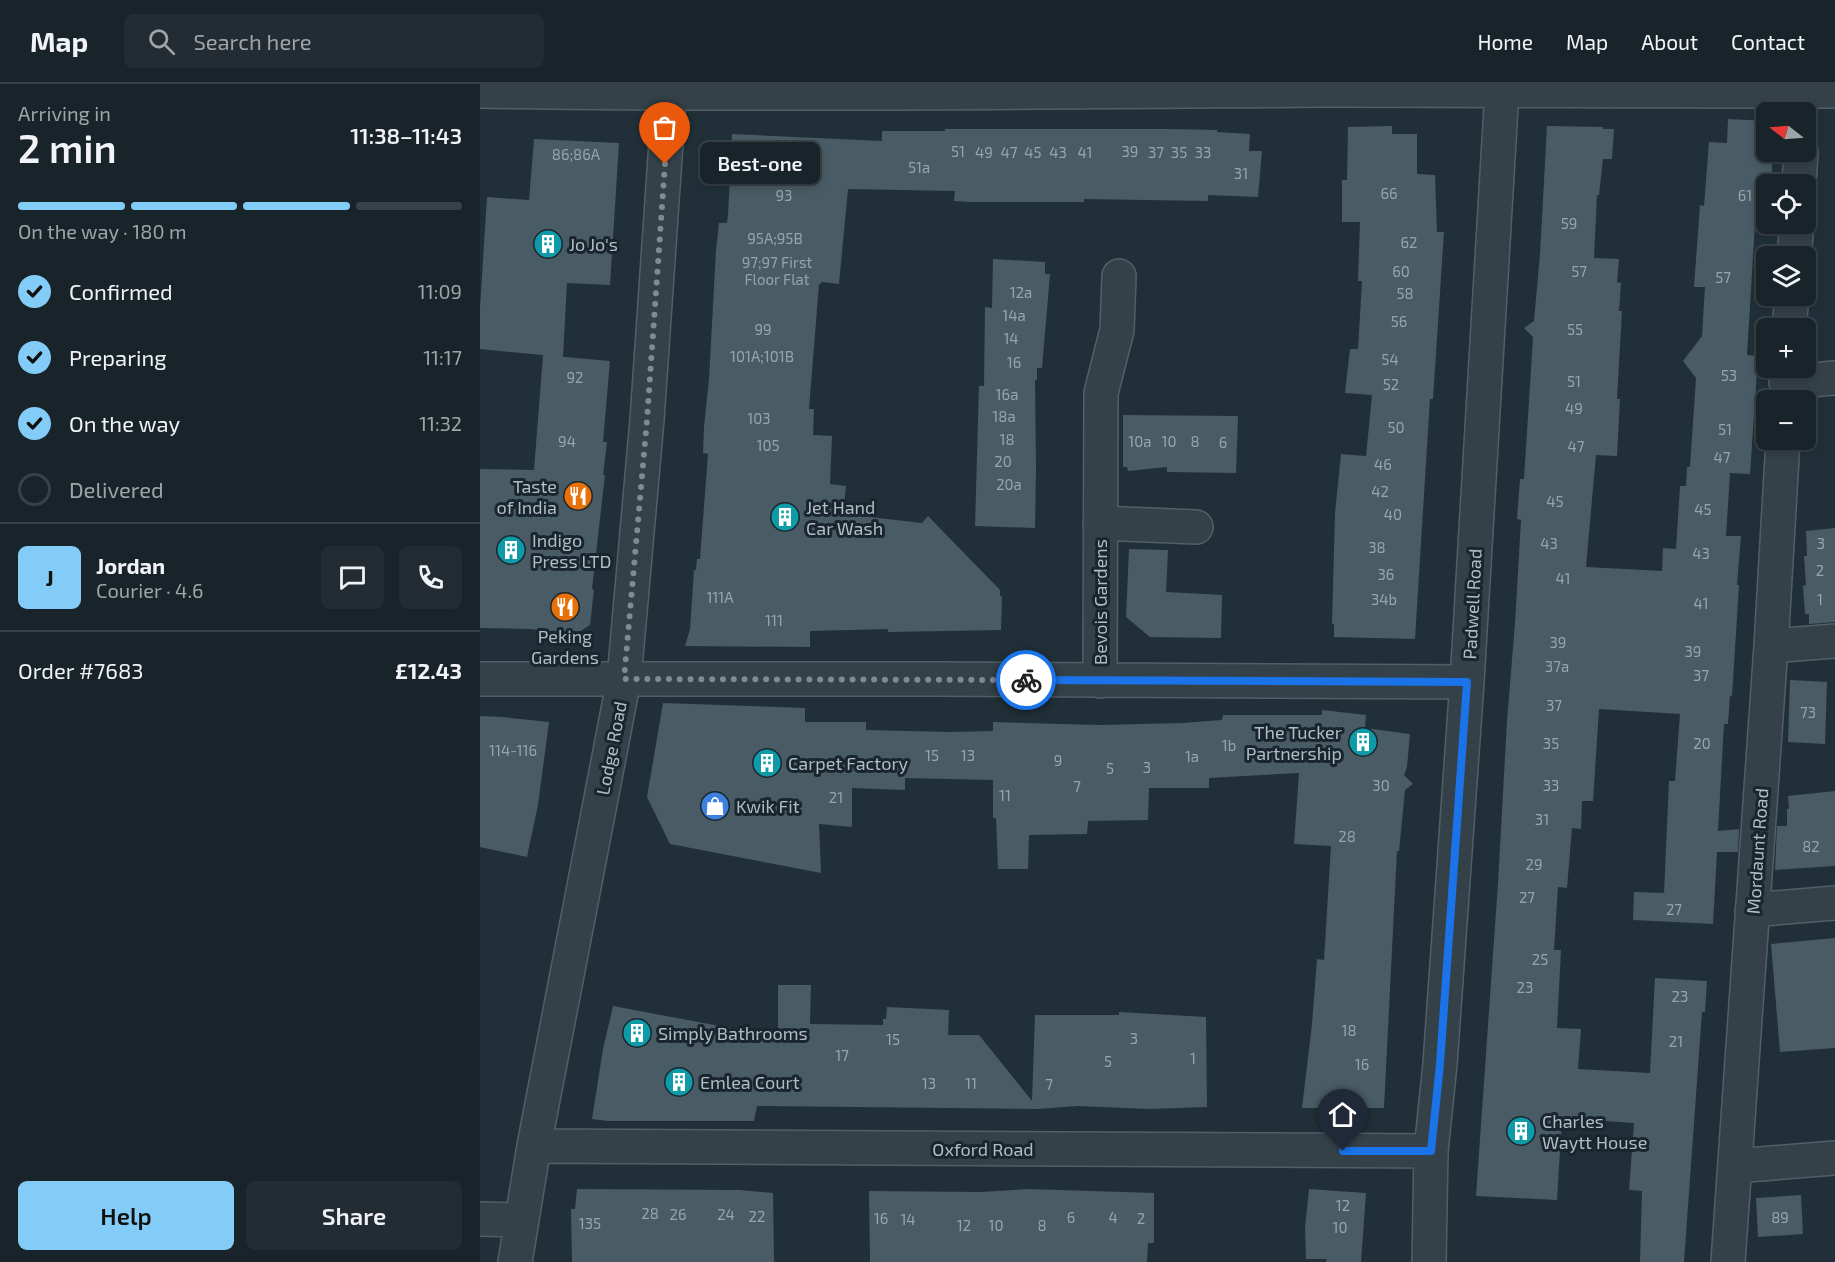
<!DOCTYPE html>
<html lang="en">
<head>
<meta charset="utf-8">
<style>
	:root { --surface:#19242a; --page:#222c32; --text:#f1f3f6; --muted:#9fa4a8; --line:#374147; --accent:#82ccf7 }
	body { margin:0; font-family:"Exo 2",sans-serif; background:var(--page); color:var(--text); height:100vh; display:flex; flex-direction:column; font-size:22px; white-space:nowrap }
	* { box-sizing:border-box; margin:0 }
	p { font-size:20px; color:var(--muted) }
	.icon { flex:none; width:33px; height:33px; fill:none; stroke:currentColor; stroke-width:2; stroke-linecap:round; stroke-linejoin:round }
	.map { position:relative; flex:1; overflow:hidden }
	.side { display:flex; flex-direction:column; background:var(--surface); width:480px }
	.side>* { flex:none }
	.needle { width:39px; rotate:287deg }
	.controls { position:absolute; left:1276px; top:18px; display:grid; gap:12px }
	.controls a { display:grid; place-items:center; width:60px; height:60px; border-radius:9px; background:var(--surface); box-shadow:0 3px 9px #0003,0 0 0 2px var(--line); font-size:30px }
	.pin { position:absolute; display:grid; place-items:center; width:51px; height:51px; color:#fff; margin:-62px -26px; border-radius:50% 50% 50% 0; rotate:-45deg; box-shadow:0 0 6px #0007 }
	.pin .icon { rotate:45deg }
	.courier { position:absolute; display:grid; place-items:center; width:60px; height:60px; margin:-30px; border:4px solid #1a73e8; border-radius:50%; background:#fff; color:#222; box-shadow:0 2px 8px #0007 }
	.bubble { position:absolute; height:42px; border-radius:9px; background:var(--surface); box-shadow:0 3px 9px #0003,0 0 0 2px var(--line); font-size:20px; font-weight:600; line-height:42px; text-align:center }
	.overview em { font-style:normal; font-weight:600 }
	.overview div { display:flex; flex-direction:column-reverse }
	.overview { display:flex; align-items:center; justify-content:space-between; height:102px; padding:0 18px }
	h1 { font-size:39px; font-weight:600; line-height:45px }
	.bar { display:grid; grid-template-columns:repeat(4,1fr); gap:9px 6px; align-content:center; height:72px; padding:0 18px }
	.bar i { height:8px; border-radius:4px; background:var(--line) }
	.bar .active { background:var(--accent) }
	.bar p { grid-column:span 4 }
	.line { display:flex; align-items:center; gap:15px; padding:0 18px; border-top:2px solid var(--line) }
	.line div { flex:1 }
	.round { display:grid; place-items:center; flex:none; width:63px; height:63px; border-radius:9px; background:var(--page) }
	ol { padding:0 18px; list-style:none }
	li { display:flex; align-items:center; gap:18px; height:66px }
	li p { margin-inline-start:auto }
	li .icon { padding:6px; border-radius:50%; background:var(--accent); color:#111; stroke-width:4 }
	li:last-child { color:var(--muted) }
	li i { width:33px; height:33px; border:3px solid var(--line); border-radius:50% }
	.cta { display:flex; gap:12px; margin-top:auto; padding:12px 18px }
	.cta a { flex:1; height:69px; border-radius:9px; background:var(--accent); color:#111; font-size:24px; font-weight:600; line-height:69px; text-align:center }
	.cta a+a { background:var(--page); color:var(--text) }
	header { display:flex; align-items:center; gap:36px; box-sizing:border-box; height:84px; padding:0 30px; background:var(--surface); border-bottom:2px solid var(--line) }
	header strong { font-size:28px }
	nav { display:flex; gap:33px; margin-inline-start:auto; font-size:21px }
	.search { width:420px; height:54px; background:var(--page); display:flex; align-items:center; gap:15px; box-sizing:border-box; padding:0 21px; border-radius:9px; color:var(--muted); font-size:22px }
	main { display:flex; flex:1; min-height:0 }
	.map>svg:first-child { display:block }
	.building { fill:#495b64 }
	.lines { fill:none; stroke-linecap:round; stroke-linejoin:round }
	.minor-casing { stroke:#525f66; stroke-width:36 }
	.minor { stroke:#344148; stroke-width:33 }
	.done { stroke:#7d8c94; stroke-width:6; stroke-dasharray:0 10.8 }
	.route { stroke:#1a73e8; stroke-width:8 }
	.labels { text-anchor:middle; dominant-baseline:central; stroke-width:6; stroke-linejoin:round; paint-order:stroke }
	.number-label { font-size:15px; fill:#96a4ad }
	.poi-label { font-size:18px; fill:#afbdc5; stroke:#1a262d; text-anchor:start }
	.street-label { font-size:18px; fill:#afbdc5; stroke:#1a262d }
</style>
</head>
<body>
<header>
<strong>Map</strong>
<div class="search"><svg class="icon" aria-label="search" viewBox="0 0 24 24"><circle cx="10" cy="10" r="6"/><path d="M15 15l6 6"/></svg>Search here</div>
<nav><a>Home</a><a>Map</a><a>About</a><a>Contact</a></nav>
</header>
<main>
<section class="side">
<div class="overview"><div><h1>2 min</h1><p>Arriving in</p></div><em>11:38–11:43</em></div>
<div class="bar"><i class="active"></i><i class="active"></i><i class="active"></i><i></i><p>On the way · 180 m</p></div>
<ol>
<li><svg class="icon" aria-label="check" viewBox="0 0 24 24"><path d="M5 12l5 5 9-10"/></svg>Confirmed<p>11:09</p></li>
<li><svg class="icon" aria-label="check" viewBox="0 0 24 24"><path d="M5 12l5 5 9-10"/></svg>Preparing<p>11:17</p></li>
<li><svg class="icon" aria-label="check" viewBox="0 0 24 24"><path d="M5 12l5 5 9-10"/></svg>On the way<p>11:32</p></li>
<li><i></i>Delivered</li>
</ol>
<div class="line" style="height:108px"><b class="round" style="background:var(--accent);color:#111">J</b><div><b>Jordan</b><p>Courier · 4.6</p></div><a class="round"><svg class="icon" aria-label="chat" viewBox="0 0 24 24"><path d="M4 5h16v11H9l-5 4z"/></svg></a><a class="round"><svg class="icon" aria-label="phone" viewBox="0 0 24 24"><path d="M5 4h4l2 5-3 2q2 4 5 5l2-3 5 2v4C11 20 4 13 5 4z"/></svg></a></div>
<div class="line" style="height:78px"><div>Order #7683</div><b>£12.43</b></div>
<div class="cta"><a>Help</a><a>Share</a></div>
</section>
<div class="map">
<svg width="1355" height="1178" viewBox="0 0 1355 1178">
	<rect width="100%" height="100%" fill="#213038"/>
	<path class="building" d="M1248,35l39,2v31h6l-2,32h-4v24l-11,-1 -9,148 11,1 -8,118 -20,-1 -4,63h15l-4,49h2l-7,111h-2l-2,28h-4l-6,107 21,-2 -1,23h-21l-4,72 -80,-4 1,-28 30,1 5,-112h6l5,-67 -81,-5 -6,92h-11l-1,28 -9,-1 -5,60 -9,-1 -4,63h7l-4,78 24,1 -3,40 72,4 5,-95 52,3 -2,31h-3l-18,250h-44l2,-71 -13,-1 5,-67 -72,-5 -5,82 -81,-4 22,-313 9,-162 8,-98 6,-103 -4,-1 3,-40h4l9,-142 -9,-9 10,-7 6,-67 7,-128 56,1v2h11l-2,30h-9l-4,36h-2l-3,63 25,1 -2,23 4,1 -2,28h3l-5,88h3l-3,57 -21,-1 -10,112 76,4 1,-23 13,1 4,-63h6l1,-19h3l6,-89 -13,-17 19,-25 3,-49h-11l6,-82 4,1 5,-64 18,1z
		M912,42v8h25v40l18,1 2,57h7l-11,167h-3l-15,240 -81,-2v-13h-2l3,-111 6,-59 25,2 6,-61 -27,-2 5,-44h8l4,-68h-4l2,-59h-18v-42h5l1,-53z
		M465,45h222l50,1v2l33,2 -1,17h13l-4,46 -50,-2v6l-124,-2v3h-114l-16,-1 1,-10 -107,-2 -9,95 -18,-2v2h-2l-10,125h5l-1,26 19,1 -2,48 16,2 -3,28 79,9 6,-7 72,74v6h2l-1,34 -113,2v-3l-78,2v16l-125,-1 5,-17 4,-59h2l1,-11h3l8,-105 -5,-1 1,-26 5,-48 7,-129 3,-27h8l1,-8 4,-81 150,7v-10h63z
		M54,55l85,4 -9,142 -43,-2 -4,74 -83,-8v-41l7,-111 42,3z
		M513,175l52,3v12h5l-8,94h-5v12h-2l1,89 -1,59 -60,-2 4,-140h5l1,-79 7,1z
		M63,271l67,6 -7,81h4l-4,33h2l-13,114 2,1 -4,35 -14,9 -46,-5 -50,-1v-159l54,1z
		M643,331l115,1 -2,57 -69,-1v-5l-39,4 -1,-4h-4z
		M1355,444v94l-26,2v-10h-4l-2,-28 3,-1 -2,-29h3l-1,-25z
		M649,465l39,1 -2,42 56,3 -1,43 -71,-1 -24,-20z
		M1310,596l37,2 -2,62 -37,-2z
		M183,619l142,5v14h61v8l84,2 43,-1v-9l107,3 82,-2 40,-3 1,-5h99v-5l44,5 -1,13 45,6 -3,33 -3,8 9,9 -8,6 -6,61h-2l-13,257h-82l10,-84 5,-65 7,1 7,-114 -37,-2 5,-71 -90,5v10h-60l-1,32 -60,1 -1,13 -58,1 -1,34h-30l-2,-51h-3v-38l-88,-2v12l-53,-2v39l-33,-3 2,49 -151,-29 -23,-47z
		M0,632l22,1 47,5 -11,83 -11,52 -47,-10z
		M1355,707v75l-60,4 2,-44h10v-17h2l-1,-13z
		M1355,854v110l-55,4 -9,-108z
		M298,901h33l-1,39 73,1v-6h3l1,-12 62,3 -1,25h31l53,66 3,-86h84v-3l87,5 1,90 -58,2 -71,-3 -40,3 -281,-3 -3,15h-146l-16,-2 11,-70 10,-43 165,31z
		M97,1105l163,1 33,3 1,69h-202l-1,-53h4z
		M548,1105l126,4v50h-6l-1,19h-277l-1,-71 111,1z
		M829,1105l57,4 -5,69h-35l1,-3h-21l-1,-31z
		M1321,1111l2,39 -45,3 -2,-39z"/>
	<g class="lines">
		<g class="minor-casing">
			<path id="minor" d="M0,7c281,4 563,1 844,-1 171,-1 341,0 511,1
				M1319,100l2,-32
				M1314,172l3,-32
				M1309,244l3,-32
				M1306,298l49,-4
				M620,439l96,4
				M1291,562l64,-5
				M0,595h456l531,3
				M620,597l1,-288 16,-63 2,-54
				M1272,826l83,-7
				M54,1062l897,5
				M1255,1082l100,-8
				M0,1135l41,1
				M35,1178l19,-116 90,-467 23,-259 23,-336
				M949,1178l2,-111 9,-87 27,-382 35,-592
				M1248,1178l43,-616 12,-206"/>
		</g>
		<use href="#minor" class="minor"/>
	</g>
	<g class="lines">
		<path class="done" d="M185,80l-18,256 -23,259 402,1"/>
		<path class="route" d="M546,596l441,2 -27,382 -9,87h-88"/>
	</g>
	<defs>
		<g id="building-disc" transform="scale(1.5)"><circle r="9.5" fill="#0f9aa8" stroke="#1a262d"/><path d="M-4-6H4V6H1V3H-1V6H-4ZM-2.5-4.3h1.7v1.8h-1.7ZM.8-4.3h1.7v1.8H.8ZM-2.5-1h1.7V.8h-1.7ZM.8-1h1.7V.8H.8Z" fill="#fff"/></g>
		<g id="restaurant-disc" transform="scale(1.5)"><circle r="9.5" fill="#e8710a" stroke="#1a262d"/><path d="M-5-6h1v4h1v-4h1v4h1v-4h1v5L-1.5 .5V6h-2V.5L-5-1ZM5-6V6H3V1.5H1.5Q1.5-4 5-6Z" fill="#fff"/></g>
		<g id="shop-disc" transform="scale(1.5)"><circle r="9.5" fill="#3f7fe0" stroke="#1a262d"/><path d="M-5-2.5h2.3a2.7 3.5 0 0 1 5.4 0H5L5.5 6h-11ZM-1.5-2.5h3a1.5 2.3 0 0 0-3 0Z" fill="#fff"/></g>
	</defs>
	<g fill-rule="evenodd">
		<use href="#building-disc" x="68" y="160"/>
		<use href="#restaurant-disc" x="98" y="412"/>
		<use href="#building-disc" x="305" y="433"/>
		<use href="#building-disc" x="31" y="466"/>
		<use href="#restaurant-disc" x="85" y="523"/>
		<use href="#building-disc" x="883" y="658"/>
		<use href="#building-disc" x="287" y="679"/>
		<use href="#shop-disc" x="235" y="722"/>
		<use href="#building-disc" x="157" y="949"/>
		<use href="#building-disc" x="199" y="998"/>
		<use href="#building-disc" x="1041" y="1047"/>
	</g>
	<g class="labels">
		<g class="number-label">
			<text x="478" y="67">51</text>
			<text x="650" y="67">39</text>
			<text x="504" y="68">49</text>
			<text x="529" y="68">47</text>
			<text x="553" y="68">45</text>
			<text x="578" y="68">43</text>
			<text x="605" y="68">41</text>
			<text x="676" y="68">37</text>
			<text x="699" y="68">35</text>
			<text x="723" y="68">33</text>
			<text x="96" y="70">86;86A</text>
			<text x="439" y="83">51a</text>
			<text x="761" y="89">31</text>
			<text x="909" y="109">66</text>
			<text x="304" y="111">93</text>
			<text x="1265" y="111">61</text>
			<text x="1089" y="139">59</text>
			<text x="295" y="154">95A;95B</text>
			<text x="929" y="158">62</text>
			<text x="297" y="178">97;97 First<tspan x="297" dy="17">Floor Flat</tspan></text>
			<text x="921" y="187">60</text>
			<text x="1099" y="187">57</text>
			<text x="1243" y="193">57</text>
			<text x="541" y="208">12a</text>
			<text x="925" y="209">58</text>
			<text x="534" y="231">14a</text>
			<text x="919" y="237">56</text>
			<text x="283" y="245">99</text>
			<text x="1095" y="245">55</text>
			<text x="531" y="254">14</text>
			<text x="282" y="272">101A;101B</text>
			<text x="910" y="275">54</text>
			<text x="534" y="278">16</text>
			<text x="1249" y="291">53</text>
			<text x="95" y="293">92</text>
			<text x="1094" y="297">51</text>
			<text x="911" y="300">52</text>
			<text x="527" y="310">16a</text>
			<text x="1094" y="324">49</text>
			<text x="524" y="332">18a</text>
			<text x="279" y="334">103</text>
			<text x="916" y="343">50</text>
			<text x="1245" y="345">51</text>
			<text x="527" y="355">18</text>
			<text x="87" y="357">94</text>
			<text x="660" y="357">10a</text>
			<text x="689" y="357">10</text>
			<text x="715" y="357">8</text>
			<text x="743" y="358">6</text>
			<text x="288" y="361">105</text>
			<text x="1096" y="362">47</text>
			<text x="1242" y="373">47</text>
			<text x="523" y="377">20</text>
			<text x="903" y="380">46</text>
			<text x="529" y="400">20a</text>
			<text x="900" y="407">42</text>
			<text x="1075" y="417">45</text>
			<text x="1223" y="425">45</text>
			<text x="913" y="430">40</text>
			<text x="1069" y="459">43</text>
			<text x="1341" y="459">3</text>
			<text x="897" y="463">38</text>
			<text x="1221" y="469">43</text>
			<text x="1340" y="486">2</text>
			<text x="906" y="490">36</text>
			<text x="1083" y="494">41</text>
			<text x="240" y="513">111A</text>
			<text x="904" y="515">34b</text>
			<text x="1340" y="515">1</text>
			<text x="1221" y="519">41</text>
			<text x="294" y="536">111</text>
			<text x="1078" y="558">39</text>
			<text x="1213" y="567">39</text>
			<text x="1077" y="582">37a</text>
			<text x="1221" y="591">37</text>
			<text x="1074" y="621">37</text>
			<text x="1328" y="628">73</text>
			<text x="1071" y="659">35</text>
			<text x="1222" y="659">20</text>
			<text x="749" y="661">1b</text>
			<text x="33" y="666">114-116</text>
			<text x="452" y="671">15</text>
			<text x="488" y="671">13</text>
			<text x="712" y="672">1a</text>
			<text x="578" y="676">9</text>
			<text x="667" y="683">3</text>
			<text x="630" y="684">5</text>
			<text x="901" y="701">30</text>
			<text x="1071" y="701">33</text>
			<text x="597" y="702">7</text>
			<text x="525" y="711">11</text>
			<text x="356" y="713">21</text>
			<text x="1062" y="735">31</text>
			<text x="867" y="752">28</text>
			<text x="1331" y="762">82</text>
			<text x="1054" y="780">29</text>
			<text x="1047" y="813">27</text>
			<text x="1194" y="825">27</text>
			<text x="1060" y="875">25</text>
			<text x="1045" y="903">23</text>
			<text x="1200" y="912">23</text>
			<text x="869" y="946">18</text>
			<text x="654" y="954">3</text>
			<text x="413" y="955">15</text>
			<text x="1196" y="957">21</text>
			<text x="362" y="971">17</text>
			<text x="713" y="974">1</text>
			<text x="628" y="977">5</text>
			<text x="882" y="980">16</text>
			<text x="449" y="999">13</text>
			<text x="491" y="999">11</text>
			<text x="569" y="1000">7</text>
			<text x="863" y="1121">12</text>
			<text x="170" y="1129">28</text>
			<text x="198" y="1130">26</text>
			<text x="246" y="1130">24</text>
			<text x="277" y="1132">22</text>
			<text x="591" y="1133">6</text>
			<text x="633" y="1133">4</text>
			<text x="1300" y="1133">89</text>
			<text x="401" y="1134">16</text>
			<text x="661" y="1134">2</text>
			<text x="428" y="1135">14</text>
			<text x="110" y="1139">135</text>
			<text x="484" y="1141">12</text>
			<text x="516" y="1141">10</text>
			<text x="562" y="1141">8</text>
			<text x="860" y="1143">10</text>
		</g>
		<g class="poi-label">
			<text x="89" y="160">Jo Jo's</text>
			<text x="77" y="402" text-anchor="end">Taste<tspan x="77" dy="21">of India</tspan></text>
			<text x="326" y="423">Jet Hand<tspan x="326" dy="21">Car Wash</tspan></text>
			<text x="52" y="456">Indigo<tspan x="52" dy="21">Press LTD</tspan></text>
			<text x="85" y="552" text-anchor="middle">Peking<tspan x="85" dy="21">Gardens</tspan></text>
			<text x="862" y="648" text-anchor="end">The Tucker<tspan x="862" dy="21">Partnership</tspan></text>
			<text x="308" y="679">Carpet Factory</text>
			<text x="256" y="722">Kwik Fit</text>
			<text x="178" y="949">Simply Bathrooms</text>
			<text x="220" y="998">Emlea Court</text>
			<text x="1062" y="1037">Charles<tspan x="1062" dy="21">Waytt House</tspan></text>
		</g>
		<g class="street-label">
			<text transform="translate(620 518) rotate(-90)">Bevois Gardens</text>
			<text transform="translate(992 520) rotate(-87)">Padwell Road</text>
			<text transform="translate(131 664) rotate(-79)">Lodge Road</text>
			<text transform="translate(1277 767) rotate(-86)">Mordaunt Road</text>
			<text x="503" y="1065">Oxford Road</text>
		</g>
	</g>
</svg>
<div class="controls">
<a><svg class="needle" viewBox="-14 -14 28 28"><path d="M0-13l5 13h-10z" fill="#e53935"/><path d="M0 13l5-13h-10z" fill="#9fa4a8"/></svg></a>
<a><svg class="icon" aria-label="locate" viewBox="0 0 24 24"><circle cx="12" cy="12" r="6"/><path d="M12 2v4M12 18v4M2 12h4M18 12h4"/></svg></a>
<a><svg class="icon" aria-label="layers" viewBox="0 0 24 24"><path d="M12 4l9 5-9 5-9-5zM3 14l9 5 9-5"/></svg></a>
<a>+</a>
<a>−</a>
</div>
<div class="pin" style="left:185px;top:80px;background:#ea580c"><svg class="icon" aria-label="bag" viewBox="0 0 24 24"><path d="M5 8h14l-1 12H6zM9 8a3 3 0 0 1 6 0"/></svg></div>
<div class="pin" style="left:863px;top:1067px;background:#1f2937"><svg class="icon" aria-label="home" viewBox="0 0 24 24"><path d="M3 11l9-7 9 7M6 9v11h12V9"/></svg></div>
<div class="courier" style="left:546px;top:596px"><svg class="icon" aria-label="bike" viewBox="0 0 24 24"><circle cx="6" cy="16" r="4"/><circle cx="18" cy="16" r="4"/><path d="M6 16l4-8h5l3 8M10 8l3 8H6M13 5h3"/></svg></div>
<div class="bubble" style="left:220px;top:58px;width:120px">Best-one</div>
</div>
</main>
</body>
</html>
